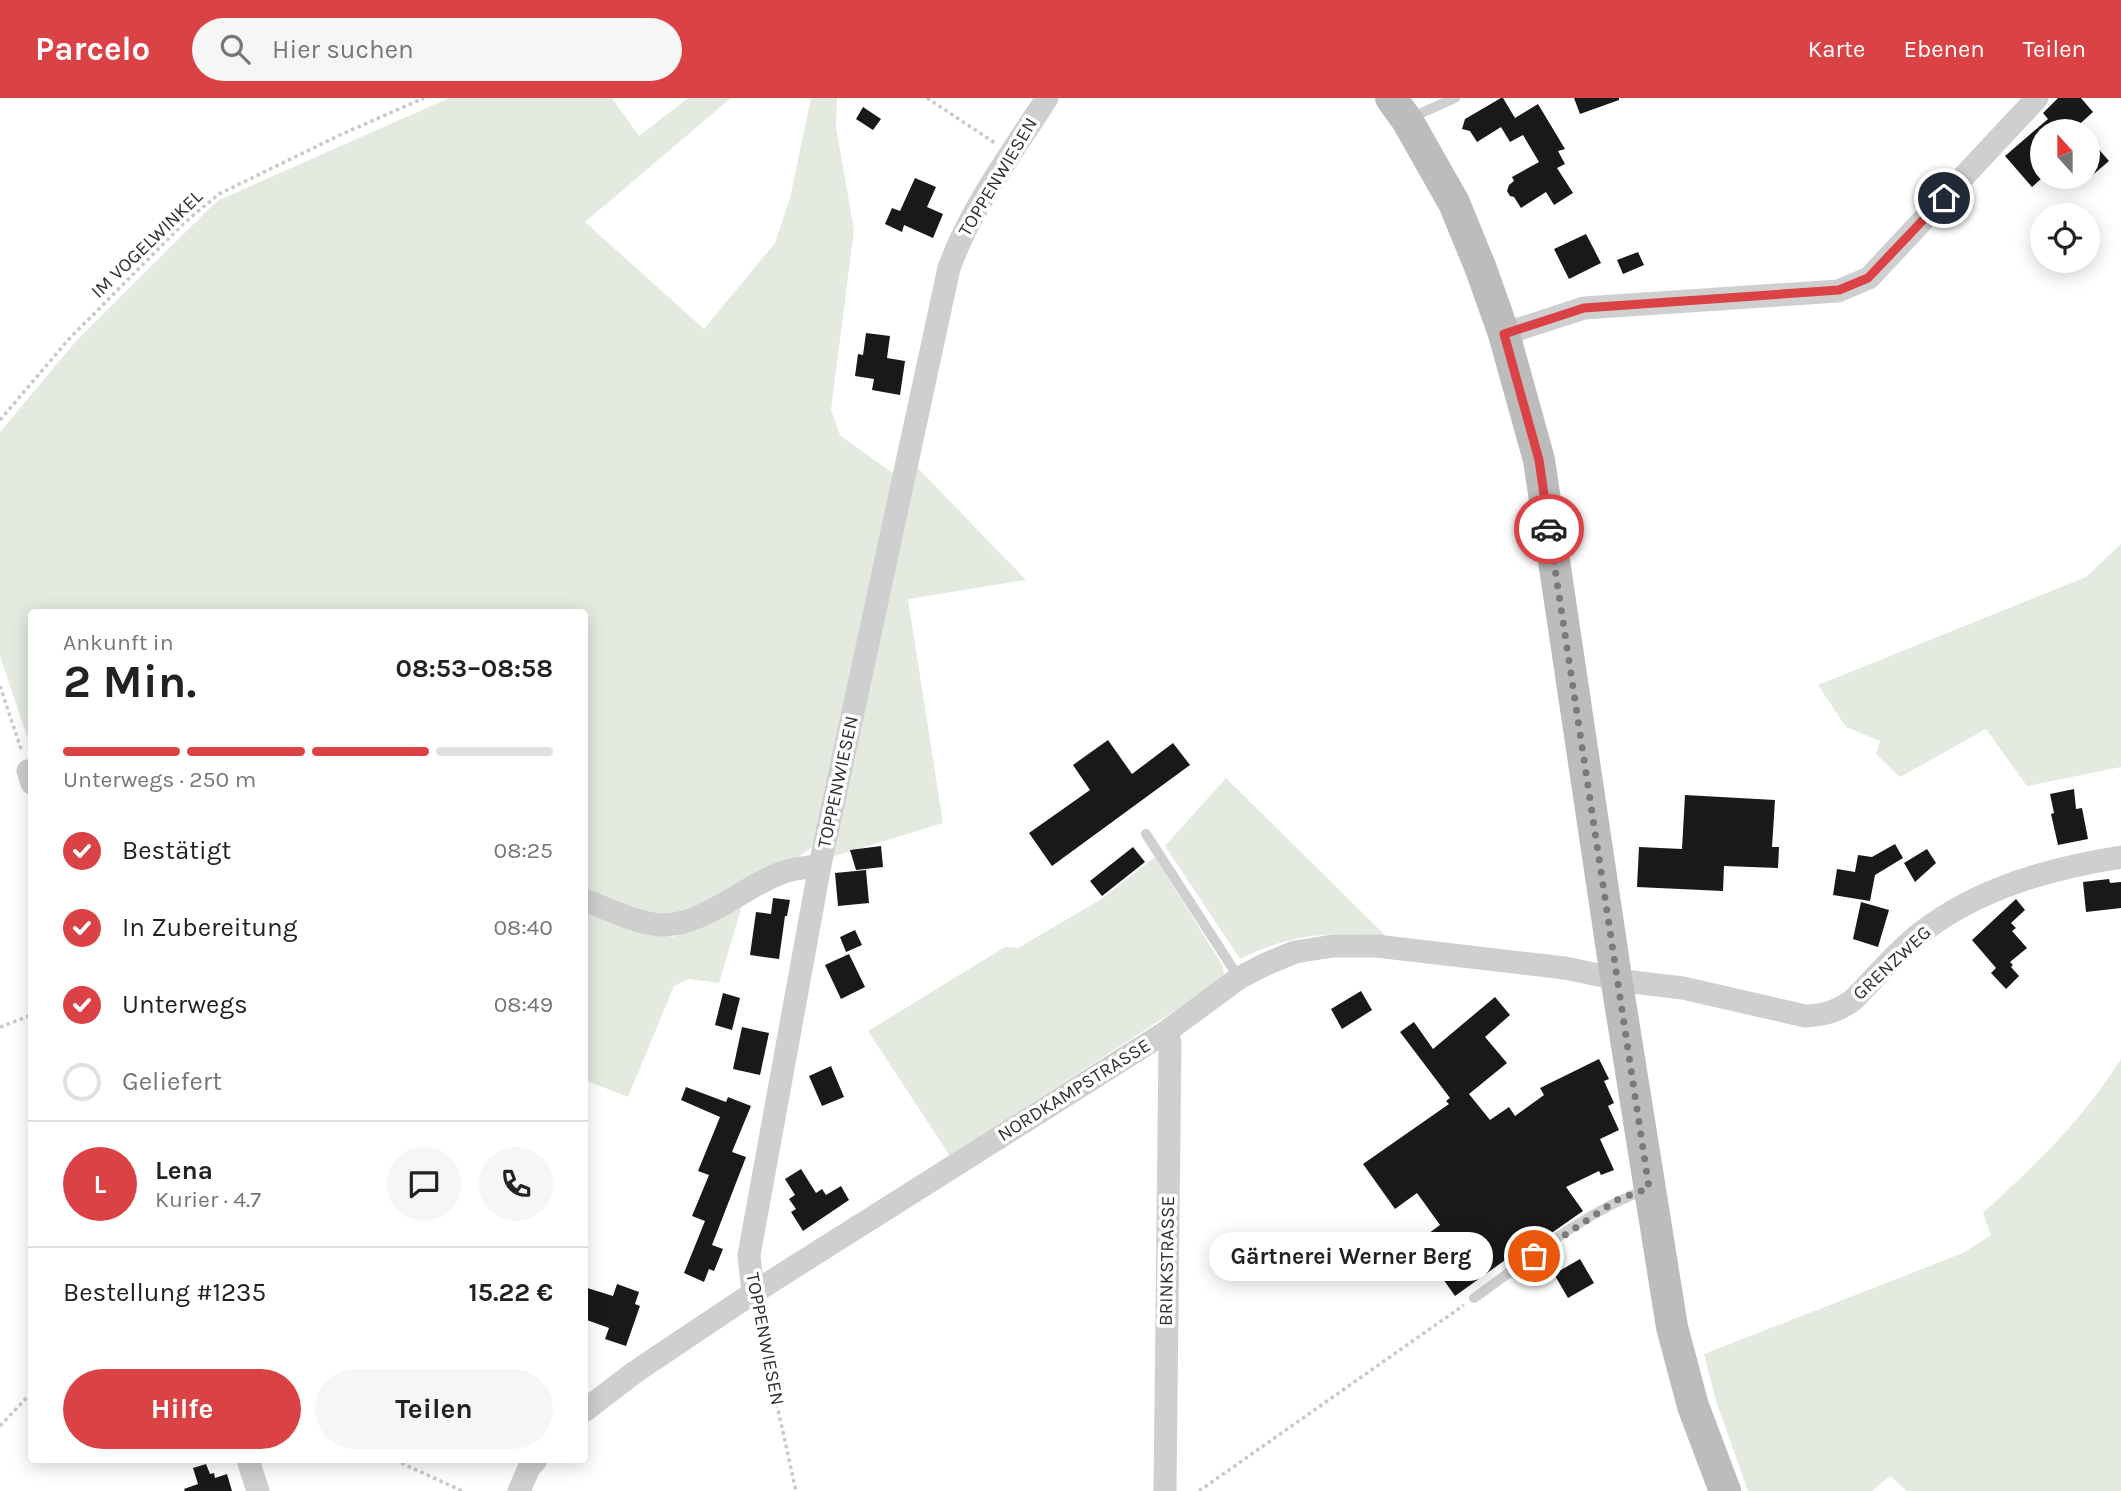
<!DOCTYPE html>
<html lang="de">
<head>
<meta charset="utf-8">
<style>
	:root { --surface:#fff; --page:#f6f6f6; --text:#222; --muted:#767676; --line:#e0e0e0; --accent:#db4246 }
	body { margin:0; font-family:Karla,sans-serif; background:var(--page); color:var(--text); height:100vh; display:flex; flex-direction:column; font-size:26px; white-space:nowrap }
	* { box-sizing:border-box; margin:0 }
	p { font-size:23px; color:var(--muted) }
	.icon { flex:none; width:38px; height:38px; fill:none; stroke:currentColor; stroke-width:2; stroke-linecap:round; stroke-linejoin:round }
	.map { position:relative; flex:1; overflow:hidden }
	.details { position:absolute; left:28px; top:511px; width:560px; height:854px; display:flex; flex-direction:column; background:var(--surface); border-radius:7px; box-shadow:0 4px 18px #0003 }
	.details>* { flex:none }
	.needle { width:46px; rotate:339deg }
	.controls { position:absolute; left:2030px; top:21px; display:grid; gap:14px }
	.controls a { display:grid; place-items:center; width:70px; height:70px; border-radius:50%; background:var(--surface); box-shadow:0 4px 18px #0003; font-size:35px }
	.pin { position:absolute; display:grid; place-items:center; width:60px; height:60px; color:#fff; margin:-30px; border:4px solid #fff; border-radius:50%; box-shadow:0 2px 7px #0007 }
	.courier { position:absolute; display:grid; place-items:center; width:70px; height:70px; margin:-35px; border:5px solid #db4246; border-radius:50%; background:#fff; color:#222; box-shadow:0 2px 9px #0007 }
	.bubble { position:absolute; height:49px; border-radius:24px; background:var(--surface); box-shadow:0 4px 18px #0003; font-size:23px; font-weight:700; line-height:49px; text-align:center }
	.headline em { font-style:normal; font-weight:700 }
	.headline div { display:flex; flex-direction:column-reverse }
	.headline { display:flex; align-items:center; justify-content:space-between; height:119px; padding:0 35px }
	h1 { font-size:46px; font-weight:700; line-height:52px }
	.bar { display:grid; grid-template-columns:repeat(4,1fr); gap:10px 7px; align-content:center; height:84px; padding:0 35px }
	.bar i { height:9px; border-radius:5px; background:var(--line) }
	.bar .current { background:var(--accent) }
	.bar p { grid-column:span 4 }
	.line { display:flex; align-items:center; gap:18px; padding:0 35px; border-top:2px solid var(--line) }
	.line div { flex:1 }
	.round { display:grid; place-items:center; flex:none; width:74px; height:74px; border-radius:37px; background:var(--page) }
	ol { padding:0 35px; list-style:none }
	li { display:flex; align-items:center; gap:21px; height:77px }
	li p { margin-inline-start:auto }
	li .icon { padding:7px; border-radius:50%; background:var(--accent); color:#fff; stroke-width:4 }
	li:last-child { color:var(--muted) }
	li i { width:38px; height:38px; border:4px solid var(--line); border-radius:50% }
	.action { display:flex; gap:14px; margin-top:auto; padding:14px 35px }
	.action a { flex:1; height:80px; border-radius:42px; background:var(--accent); color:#fff; font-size:28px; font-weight:700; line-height:80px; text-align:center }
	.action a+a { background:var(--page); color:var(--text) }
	header { display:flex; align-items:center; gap:42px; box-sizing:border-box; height:98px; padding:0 35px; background:var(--accent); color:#fff }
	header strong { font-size:33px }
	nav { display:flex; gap:38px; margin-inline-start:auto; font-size:24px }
	.search { width:490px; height:63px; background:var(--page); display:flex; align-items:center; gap:18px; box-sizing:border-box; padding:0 24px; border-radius:38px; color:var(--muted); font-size:26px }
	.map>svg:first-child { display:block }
	.green { fill:#e4eadf }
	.building { fill:#191919 }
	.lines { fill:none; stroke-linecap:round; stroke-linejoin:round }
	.path { stroke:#c9c9c9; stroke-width:3.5; stroke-dasharray:3.5 3.5; stroke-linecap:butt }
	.lane { stroke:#cfcfcf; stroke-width:10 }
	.street { stroke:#cfcfcf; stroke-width:23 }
	.secondary { stroke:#bcbcbc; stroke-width:32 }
	.done { stroke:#7a7a7a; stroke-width:7; stroke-dasharray:0 12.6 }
	.route { stroke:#db4246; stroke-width:9 }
	.labels { text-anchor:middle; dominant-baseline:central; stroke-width:7; stroke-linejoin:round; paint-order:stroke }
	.street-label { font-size:19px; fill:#323232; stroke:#fff }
</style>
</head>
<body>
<header>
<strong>Parcelo</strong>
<div class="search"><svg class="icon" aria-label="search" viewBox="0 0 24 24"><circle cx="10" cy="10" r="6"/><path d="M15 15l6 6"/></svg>Hier suchen</div>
<nav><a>Karte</a><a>Ebenen</a><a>Teilen</a></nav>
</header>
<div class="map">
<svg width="2121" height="1393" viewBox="0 0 2121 1393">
	<rect width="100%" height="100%" fill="#fff"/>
	<path class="green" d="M449,0h163l27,38 49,-38h43l-146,124 119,107 71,-86 15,-45 21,-100h26l-1,29 18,103 -23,180 9,25 55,40 -82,371 -17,13 -104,53 -26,6 -81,-26 -1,-280h-552l-2,133 -30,-89v-224l77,-92 140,-139z
		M913,365l113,117 -118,19 35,224 -111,34z
		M2121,446v223l-94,19 -41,-57 -86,48 -24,-23 4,-13 -34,-14 -28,-42 268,-108z
		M1226,680l162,160c-54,-8 -98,-4 -148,21l-75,-113z
		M1155,759l68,109 1,13 -274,177 -82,-125 137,-84 13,1 85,-50z
		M742,808l-23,77 -30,-4 -15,7 -46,111 -43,-17 -1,-172 89,29z
		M2121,961v432h-214l-17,-15 -18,15h-124l-32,-90 -12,-47 259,-101 28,-18 -8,-22c53,-49 99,-92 138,-154z"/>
	<path class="building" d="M1501,0h2l12,20 23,-14 27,45 -7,2 7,13 -8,4 16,25 -19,12 -8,-13 -25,16 -7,-11 -4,-1 -3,-5 2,-6 5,-4 -2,-4 27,-15 -16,-27 -13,7 -9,-15 -24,15 -7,-11 -8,-2 3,-10z
		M1574,0h45v2l-39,14z
		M2058,0h23l12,14 -21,19h-30v47l-10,9 -27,-31 43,-37 -5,-6z
		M863,9l18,12 -8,11 -17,-11z
		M2088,39l21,24 -21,18z
		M915,80l21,9 -9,20 16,7 -10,24 -29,-13 -2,7 -17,-8 7,-16 8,3z
		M1586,136l15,29 -32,16 -15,-30z
		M1638,154l6,13 -21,9 -6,-14z
		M866,235l24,3 -3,22 18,3 -5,34 -28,-5 2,-11 -19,-3 3,-22 5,1z
		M1108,642l24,34 41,-31 17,22 -138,101 -23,-33 61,-43 -17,-25z
		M2074,691l2,20 6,-1 6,31 -30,6 -7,-31 3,-1 -4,-19z
		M1685,697l90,5 -3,47h7l-1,21 -54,-2 -1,25 -86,-4 2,-40 43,2z
		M1895,746l8,14 -28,17 -5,26 -37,-6 4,-26 18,3 3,-17 14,2z
		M881,748l2,21 -27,3 -6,-20z
		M1133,749l12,15 -43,34 -12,-15z
		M1927,751l9,14 -21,19 -11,-19z
		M866,772l3,33 -31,3 -3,-33z
		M2109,781l1,4 11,-1v26l-35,4 -3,-30z
		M773,800l17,2 -3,16h-2l-6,43 -29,-4 6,-43 15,2z
		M2016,801l9,11 -14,13 5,5 -4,3 15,17 -17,14 3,3 -2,2 8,9 -13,13 -15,-16 5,-5 -24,-28z
		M1861,804l28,8 -11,37 -25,-8z
		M855,832l7,15 -16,7 -6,-15z
		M849,856l16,33 -24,12 -16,-34z
		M1361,893l11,19 -30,19 -11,-20z
		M723,895l17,5 -8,32 -17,-5z
		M1495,899l15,18 -25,22 22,26 -38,31 21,26 19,-13 6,9 29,-21 -4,-7 59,-29 10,20 -5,2 10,22 -6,3 11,24 -19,9 14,31 -13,5 -2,-4 -33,16 17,24 -73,51 -2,-4 -53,38 -38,-54 23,-17 -23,-32 -22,16 -32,-45 86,-60 -3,-3 4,-3 -50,-66 14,-10 19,27z
		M742,929l27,6 -9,42 -27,-6z
		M831,968l13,31 -22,9 -13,-30z
		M686,989l40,15 2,-5 23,9 -19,46 14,5 -34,88 11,4 -9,22 -5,-2 -5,13 -20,-9 21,-52 -13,-5 17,-41 -11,-4 22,-54 -39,-17z
		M801,1071l15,24 6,-4 4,6 15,-9 8,14 -46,31 -12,-19 5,-3 -7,-10 6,-4 -10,-16z
		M1580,1161l14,24 -26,15 -14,-24z
		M617,1186l22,8 -4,12 5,2 -14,40 -21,-7 4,-11 -25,-9v-32l29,9z
		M206,1366l4,10 4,-1 1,5 12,-4 5,17h-47l-1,-2 14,-5 -5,-16z"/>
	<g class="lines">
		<path class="path" d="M927,0l68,45
			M0,322l69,-81 116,-117 34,-28 121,-59 84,-37
			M0,588l22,66
			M0,929l32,-12
			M757,1217l39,176
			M0,1328l32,-34
			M395,1362l67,31
			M1199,1393l265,-186"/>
		<path class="lane" d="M1410,20l45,-20
			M1146,736l93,144
			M1474,1200c54,-38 108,-85 171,-108"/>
		<path class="street" d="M1504,236l80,-26 254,-17 31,-13 168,-180
			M32,672l-4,1 4,12
			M584,802c25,9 53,24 79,25 43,0 84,-42 124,-54 11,-3 22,-4 33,-6
			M753,1195l-4,-38 71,-390 129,-597c22,-61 63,-115 98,-170
			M584,1313l51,-39 118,-79 413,-261 73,-54 27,-14 29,-12 38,-6h43l189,22 67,14 51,6 122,28c19,-1 32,-4 48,-16 22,-22 44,-49 69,-68 57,-44 129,-64 199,-75
			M248,1362l10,31
			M519,1393l10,-23 7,-8
			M1165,1393l5,-449 -4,-10"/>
		<path class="secondary" d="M1391,0l16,22 47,83 27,66 23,65 35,126 77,517 56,350 21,79 32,85"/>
	</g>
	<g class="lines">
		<path class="done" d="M1534,1158l83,-56 32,-12 -100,-659"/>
		<path class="route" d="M1549,431l-10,-69 -35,-126 80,-26 255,-18 29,-12 76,-80"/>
	</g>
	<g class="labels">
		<g class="street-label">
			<text transform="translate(998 79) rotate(-59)">TOPPENWIESEN</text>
			<text transform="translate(147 146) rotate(-44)">IM VOGELWINKEL</text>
			<text transform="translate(838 684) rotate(-78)">TOPPENWIESEN</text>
			<text transform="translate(1892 865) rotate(-43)">GRENZWEG</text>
			<text transform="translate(1074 992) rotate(-32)">NORDKAMPSTRASSE</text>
			<text transform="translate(1167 1163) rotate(-89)">BRINKSTRASSE</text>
			<text transform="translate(765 1241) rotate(79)">TOPPENWIESEN</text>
		</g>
	</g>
</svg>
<div class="controls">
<a><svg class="needle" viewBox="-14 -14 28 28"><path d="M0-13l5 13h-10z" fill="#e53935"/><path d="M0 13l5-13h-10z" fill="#767676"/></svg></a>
<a><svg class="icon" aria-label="locate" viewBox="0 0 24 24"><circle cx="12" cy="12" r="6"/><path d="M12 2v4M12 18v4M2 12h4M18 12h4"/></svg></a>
</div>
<div class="pin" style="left:1534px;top:1158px;background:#ea580c"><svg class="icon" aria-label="bag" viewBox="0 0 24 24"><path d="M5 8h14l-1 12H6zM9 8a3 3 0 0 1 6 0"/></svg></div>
<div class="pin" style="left:1944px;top:100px;background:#1f2937"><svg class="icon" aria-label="home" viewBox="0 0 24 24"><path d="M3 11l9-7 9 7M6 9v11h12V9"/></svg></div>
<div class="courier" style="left:1549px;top:431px"><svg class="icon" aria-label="car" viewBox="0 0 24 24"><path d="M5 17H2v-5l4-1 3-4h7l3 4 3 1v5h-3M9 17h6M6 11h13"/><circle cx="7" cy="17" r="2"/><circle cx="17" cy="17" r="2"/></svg></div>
<div class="bubble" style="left:1209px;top:1134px;width:284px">Gärtnerei Werner Berg</div>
<section class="details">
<div class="headline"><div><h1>2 Min.</h1><p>Ankunft in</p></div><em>08:53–08:58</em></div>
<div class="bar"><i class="current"></i><i class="current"></i><i class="current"></i><i></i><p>Unterwegs · 250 m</p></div>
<ol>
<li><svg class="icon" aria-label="check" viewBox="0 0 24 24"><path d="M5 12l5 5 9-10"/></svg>Bestätigt<p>08:25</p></li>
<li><svg class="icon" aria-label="check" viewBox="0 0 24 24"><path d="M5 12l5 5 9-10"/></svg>In Zubereitung<p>08:40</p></li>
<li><svg class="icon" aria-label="check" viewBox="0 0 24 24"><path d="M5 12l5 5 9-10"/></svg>Unterwegs<p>08:49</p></li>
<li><i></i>Geliefert</li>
</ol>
<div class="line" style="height:126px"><b class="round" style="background:var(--accent);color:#fff">L</b><div><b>Lena</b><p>Kurier · 4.7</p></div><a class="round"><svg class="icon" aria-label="chat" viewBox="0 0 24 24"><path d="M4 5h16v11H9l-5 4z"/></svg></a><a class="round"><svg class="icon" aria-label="phone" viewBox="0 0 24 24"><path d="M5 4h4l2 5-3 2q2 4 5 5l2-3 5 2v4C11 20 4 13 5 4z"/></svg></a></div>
<div class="line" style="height:91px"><div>Bestellung #1235</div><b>15.22 €</b></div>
<div class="action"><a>Hilfe</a><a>Teilen</a></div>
</section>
</div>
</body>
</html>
